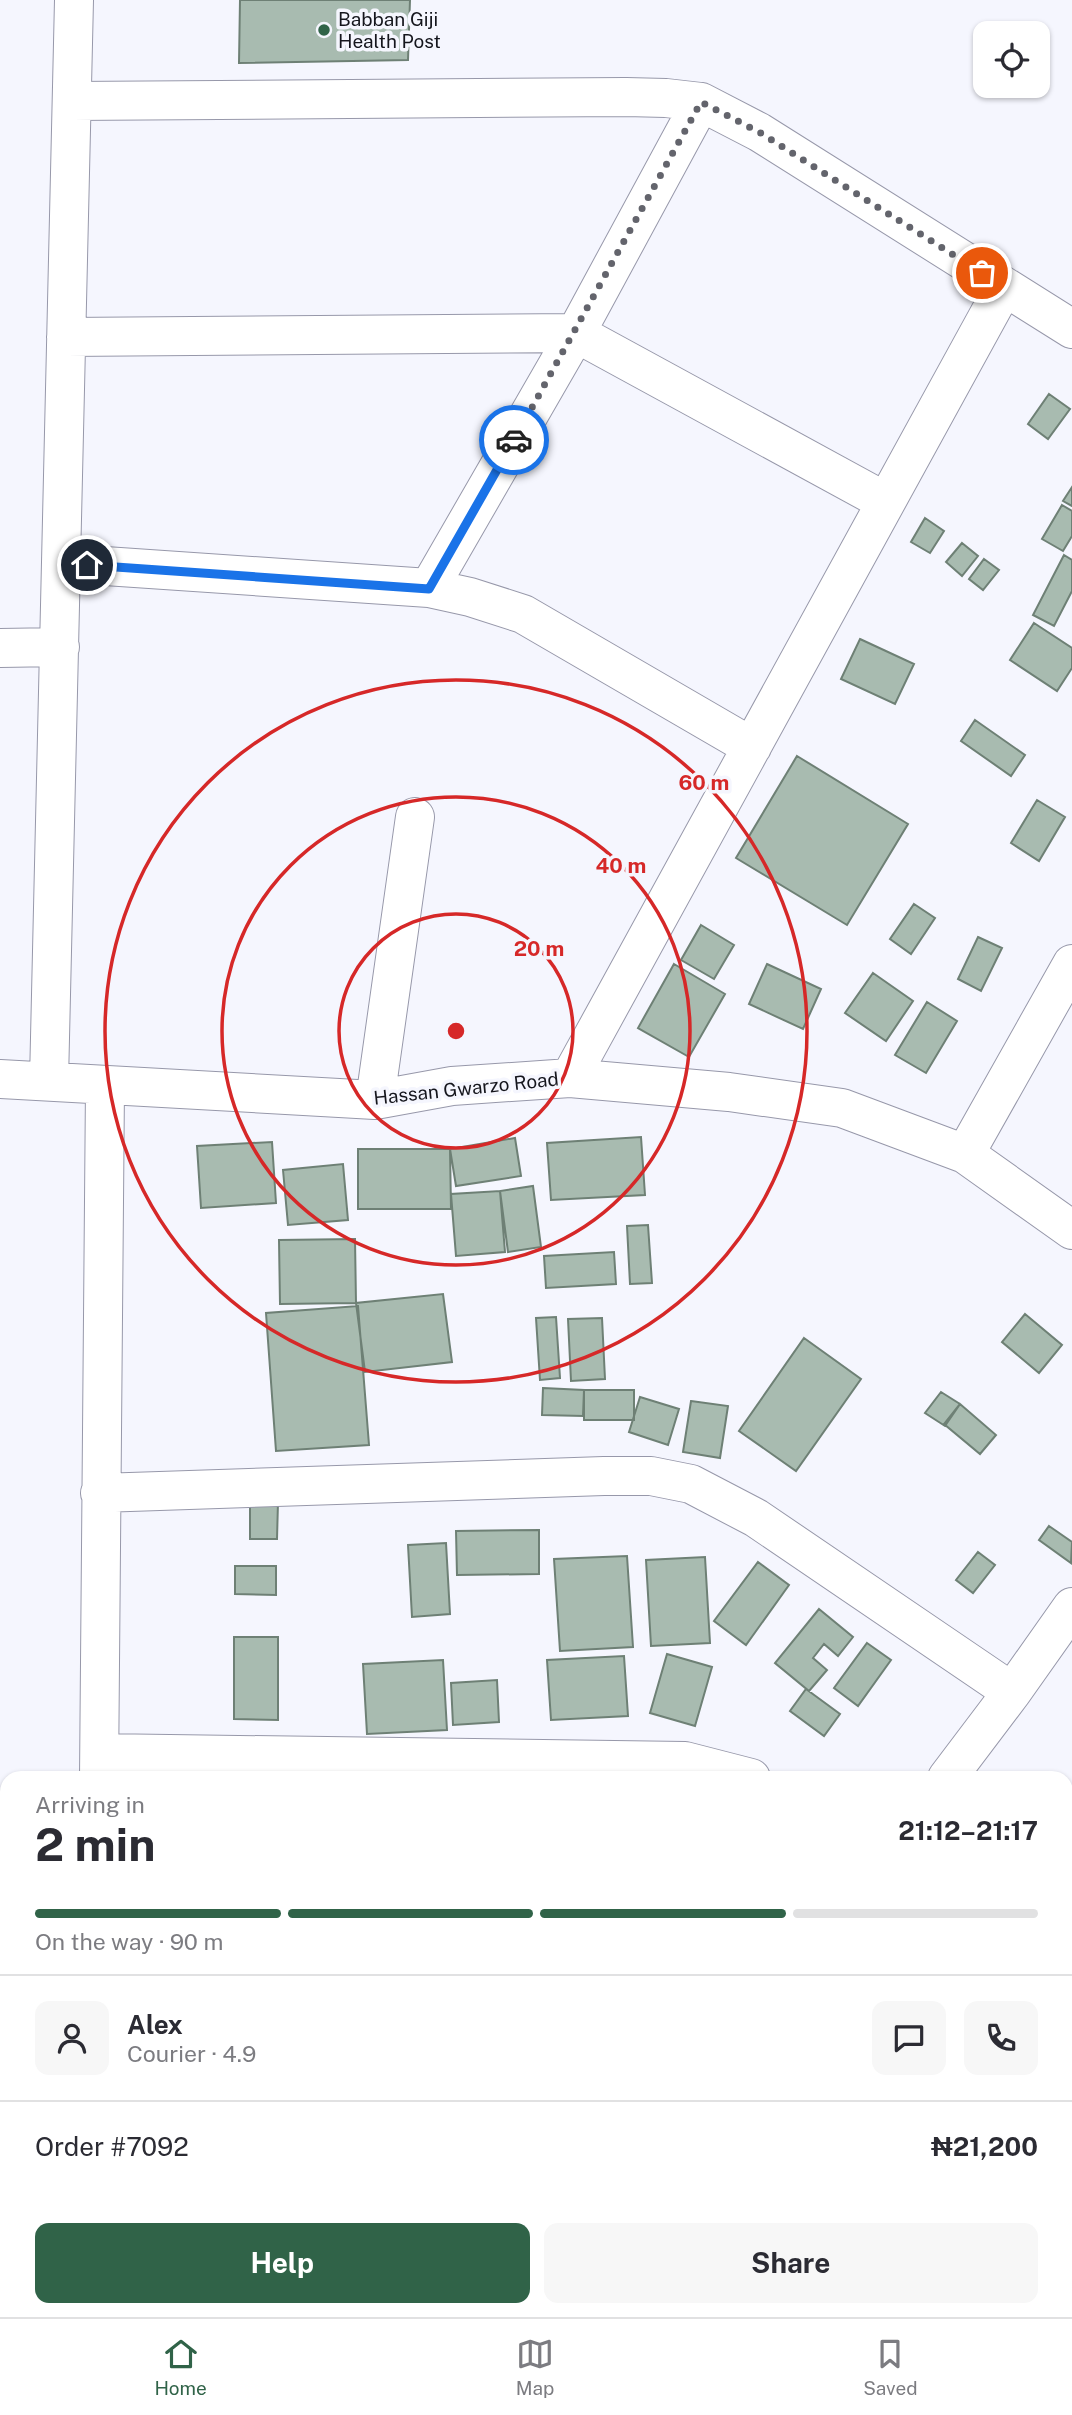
<!DOCTYPE html>
<html lang="en">
<head>
<meta charset="utf-8">
<style>
	:root { --surface:#fff; --page:#f7f7f7; --text:#2b2b33; --muted:#7c7c81; --line:#e1e1e2; --accent:#306348 }
	body { margin:0; font-family:"Public Sans",sans-serif; background:var(--page); color:var(--text); height:100vh; display:flex; flex-direction:column; font-size:26px; white-space:nowrap }
	* { box-sizing:border-box; margin:0 }
	p { font-size:23px; color:var(--muted) }
	.icon { flex:none; width:38px; height:38px; fill:none; stroke:currentColor; stroke-width:2; stroke-linecap:round; stroke-linejoin:round }
	.map { position:relative; flex:1; overflow:hidden }
	.sheet { position:absolute; left:0px; top:1771px; width:1073px; height:546px; display:flex; flex-direction:column; background:var(--surface); border-radius:21px 21px 0 0; box-shadow:0 2px 5px #0004 }
	.sheet>* { flex:none }
	.tools { position:absolute; left:973px; top:21px; display:grid; gap:14px }
	.tools a { display:grid; place-items:center; width:77px; height:77px; border-radius:14px; background:var(--surface); box-shadow:0 2px 5px #0004; font-size:35px }
	.pin { position:absolute; display:grid; place-items:center; width:60px; height:60px; color:#fff; margin:-30px; border:4px solid #fff; border-radius:50%; box-shadow:0 2px 7px #0007 }
	.courier { position:absolute; display:grid; place-items:center; width:70px; height:70px; margin:-35px; border:5px solid #1a73e8; border-radius:50%; background:#fff; color:#222; box-shadow:0 2px 9px #0007 }
	.overview em { font-style:normal; font-weight:700 }
	.overview div { display:flex; flex-direction:column-reverse }
	.overview { display:flex; align-items:center; justify-content:space-between; height:119px; padding:0 35px }
	h1 { font-size:46px; font-weight:700; line-height:52px }
	.bar { display:grid; grid-template-columns:repeat(4,1fr); gap:10px 7px; align-content:center; height:84px; padding:0 35px }
	.bar i { height:9px; border-radius:5px; background:var(--line) }
	.bar .active { background:var(--accent) }
	.bar p { grid-column:span 4 }
	.line { display:flex; align-items:center; gap:18px; padding:0 35px; border-top:2px solid var(--line) }
	.line div { flex:1 }
	.round { display:grid; place-items:center; flex:none; width:74px; height:74px; border-radius:14px; background:var(--page) }
	.cta { display:flex; gap:14px; margin-top:auto; padding:14px 35px }
	.cta a { flex:1; height:80px; border-radius:14px; background:var(--accent); color:#fff; font-size:28px; font-weight:700; line-height:80px; text-align:center }
	.cta a+a { background:var(--page); color:var(--text) }
	.menu { display:flex; justify-content:space-around; align-items:center; height:98px; border-top:2px solid var(--line); background:var(--surface); font-size:19px; color:var(--muted) }
	.menu a { display:grid; justify-items:center; gap:4px }
	.menu .active { color:var(--accent) }
	.map>svg:first-child { display:block }
	.building { fill:#a8bbb0; stroke:#6e8075; stroke-width:2 }
	.lines { fill:none; stroke-linecap:round; stroke-linejoin:round }
	.minor-casing { stroke:#9798aa; stroke-width:40 }
	.minor { stroke:#fff; stroke-width:38 }
	.done { stroke:#63646c; stroke-width:7; stroke-dasharray:0 12.6 }
	.route { stroke:#1a73e8; stroke-width:9 }
	.ring { fill:none; stroke:#d62828; stroke-width:3.5 }
	.poi-dot { fill:#306348; stroke:#f5f6fe; stroke-width:2.5 }
	.labels { text-anchor:middle; dominant-baseline:central; stroke-width:7; stroke-linejoin:round; paint-order:stroke }
	.poi-label { font-size:19px; fill:#15161d; stroke:#f5f6fe; text-anchor:start }
	.street-label { font-size:19px; fill:#15161d; stroke:#f5f6fe }
	.centre { fill:#d62828; stroke:#f5f6fe; stroke-width:3.5 }
	.ring-label { font-size:21px; text-anchor:middle; font-weight:bold; fill:#d62828; stroke:#f5f6fe; stroke-width:7; stroke-linejoin:round; paint-order:stroke }
</style>
</head>
<body>
<div class="map">
<svg width="1072" height="2317" viewBox="0 0 1072 2317">
	<rect width="100%" height="100%" fill="#f5f6fe"/>
	<path class="building" d="M240,0h170l-2,60 -169,3z
		M1049,394l21,15 -22,30 -20,-15z
		M1072,487v19l-9,-5z
		M1062,505l10,6v25l-9,15 -21,-12z
		M925,518l19,13 -14,22 -19,-11z
		M962,543l16,13 -16,20 -16,-14z
		M1064,555l8,5v31l-18,35 -21,-11z
		M984,559l15,11 -16,20 -14,-11z
		M1034,623l38,25v20l-15,23 -47,-31z
		M860,639l54,25 -19,40 -54,-25z
		M975,720l50,35 -14,21 -50,-35z
		M797,756l111,68 -61,101 -111,-67z
		M1037,800l28,17 -26,44 -28,-18z
		M914,904l21,14 -24,36 -21,-15z
		M701,925l33,20 -20,34 -33,-19z
		M978,937l24,11 -21,43 -23,-12z
		M674,964l51,30 -36,63 -51,-29z
		M767,964l54,25 -18,40 -54,-25z
		M873,973l40,28 -27,40 -41,-28z
		M927,1002l30,19 -31,52 -31,-18z
		M641,1137l4,58 -94,5 -4,-57z
		M515,1138l6,38 -65,10 -6,-37z
		M272,1142l4,61 -75,5 -4,-62z
		M358,1149h92l1,60h-93z
		M343,1164l5,56 -60,5 -5,-55z
		M533,1186l8,61 -33,5 -8,-61z
		M500,1191l5,61 -49,4 -5,-62z
		M648,1225l4,58 -22,1 -3,-58z
		M355,1239l1,64 -76,1 -1,-64z
		M614,1252l2,32 -70,4 -2,-32z
		M443,1294l9,68 -87,10 -9,-69z
		M358,1306l11,139 -93,6 -10,-138z
		M1025,1314l37,31 -23,28 -37,-31z
		M556,1317l4,61 -20,2 -4,-62z
		M602,1318l3,61 -34,2 -3,-62z
		M804,1338l57,41 -65,92 -57,-40z
		M543,1388l41,2 -1,26 -41,-1z
		M584,1390h50v30h-50z
		M941,1392l19,12 -15,22 -20,-13z
		M640,1397l39,12 -11,36 -39,-13z
		M691,1401l37,5 -8,52 -37,-6z
		M960,1404l36,31 -16,19 -36,-30z
		M250,1502h28l-1,37h-27z
		M1049,1526l23,16 -1,21 -32,-23z
		M539,1530v44l-82,1 -1,-44z
		M446,1543l4,71 -38,3 -4,-72z
		M978,1552l17,13 -22,28 -17,-13z
		M627,1556l6,91 -73,4 -6,-92z
		M705,1557l5,86 -59,3 -5,-86z
		M758,1562l31,23 -43,60 -32,-24z
		M235,1566h41v29l-41,-1z
		M819,1609l34,28 -15,19 -14,-12 -11,14 14,12 -18,21 -34,-28z
		M234,1637h44v83l-44,-1z
		M867,1643l24,17 -33,46 -24,-18z
		M667,1654l45,13 -17,59 -45,-13z
		M624,1656l4,60 -77,4 -4,-60z
		M443,1660l4,70 -80,4 -4,-70z
		M497,1680l2,42 -46,3 -2,-42z
		M806,1689l34,25 -16,22 -34,-25z
		M1072,2074v64l-6,9v-63z
		M1066,2264l6,3v50h-31l-14,-7h39z"/>
	<g class="lines">
		<g class="minor-casing">
			<path id="minor" d="M72,101l554,-4 40,1 35,4 58,30 313,197
				M66,337l510,-4 310,169
				M61,563l368,25 41,9 53,17 229,133
				M429,588l147,-255 125,-231
				M0,648l60,-1
				M570,1078l434,-791
				M0,1079l375,21 77,-14 118,-8 159,14 113,16 123,46 107,76
				M49,1081l25,-1081
				M375,1100l40,-283
				M965,1154l107,-190
				M100,1493l504,-17h47l40,8 65,34 256,174
				M100,1753l585,8 66,17
				M99,1778l6,-692
				M947,1778l65,-86 60,-85
				M1066,1891l6,4
				M0,2099l7,-1
				M1066,2194l6,2
				M841,2317l3,-7"/>
		</g>
		<use href="#minor" class="minor"/>
	</g>
	<g class="lines">
		<path class="done" d="M514,440l187,-338 58,30 223,141"/>
		<path class="route" d="M87,565l342,24 85,-149"/>
	</g>
	<g class="ring">
		<circle cx="456" cy="1031" r="117"/>
		<circle cx="456" cy="1031" r="234"/>
		<circle cx="456" cy="1031" r="351"/>
	</g>
	<circle class="poi-dot" cx="324" cy="30" r="7"/>
	<g class="labels">
		<g class="poi-label">
			<text x="338" y="19">Babban Giji<tspan x="338" dy="22">Health Post</tspan></text>
		</g>
		<g class="street-label">
			<text transform="translate(466 1088) rotate(-6)">Hassan Gwarzo Road</text>
		</g>
	</g>
	<circle cx="456" cy="1031" r="10" class="centre"/>
	<g class="ring-label">
		<text x="704" y="790">60 m</text>
		<text x="621" y="873">40 m</text>
		<text x="539" y="956">20 m</text>
	</g>
</svg>
<div class="tools">
<a><svg class="icon" aria-label="locate" viewBox="0 0 24 24"><circle cx="12" cy="12" r="6"/><path d="M12 2v4M12 18v4M2 12h4M18 12h4"/></svg></a>
</div>
<div class="pin" style="left:982px;top:273px;background:#ea580c"><svg class="icon" aria-label="bag" viewBox="0 0 24 24"><path d="M5 8h14l-1 12H6zM9 8a3 3 0 0 1 6 0"/></svg></div>
<div class="pin" style="left:87px;top:565px;background:#1f2937"><svg class="icon" aria-label="home" viewBox="0 0 24 24"><path d="M3 11l9-7 9 7M6 9v11h12V9"/></svg></div>
<div class="courier" style="left:514px;top:440px"><svg class="icon" aria-label="car" viewBox="0 0 24 24"><path d="M5 17H2v-5l4-1 3-4h7l3 4 3 1v5h-3M9 17h6M6 11h13"/><circle cx="7" cy="17" r="2"/><circle cx="17" cy="17" r="2"/></svg></div>
<section class="sheet">
<div class="overview"><div><h1>2 min</h1><p>Arriving in</p></div><em>21:12–21:17</em></div>
<div class="bar"><i class="active"></i><i class="active"></i><i class="active"></i><i></i><p>On the way · 90 m</p></div>
<div class="line" style="height:126px"><a class="round"><svg class="icon" aria-label="person" viewBox="0 0 24 24"><circle cx="12" cy="8" r="4"/><path d="M4 21q1-7 8-7t8 7"/></svg></a><div><b>Alex</b><p>Courier · 4.9</p></div><a class="round"><svg class="icon" aria-label="chat" viewBox="0 0 24 24"><path d="M4 5h16v11H9l-5 4z"/></svg></a><a class="round"><svg class="icon" aria-label="phone" viewBox="0 0 24 24"><path d="M5 4h4l2 5-3 2q2 4 5 5l2-3 5 2v4C11 20 4 13 5 4z"/></svg></a></div>
<div class="line" style="height:91px"><div>Order #7092</div><b>₦21,200</b></div>
<div class="cta"><a>Help</a><a>Share</a></div>
</section>
</div>
<nav class="menu">
<a class="active"><svg class="icon" aria-label="home" viewBox="0 0 24 24"><path d="M3 11l9-7 9 7M6 9v11h12V9"/></svg>Home</a>
<a><svg class="icon" aria-label="map" viewBox="0 0 24 24"><path d="M3 6l6-2 6 2 6-2v14l-6 2-6-2-6 2zM9 4v14M15 6v14"/></svg>Map</a>
<a><svg class="icon" aria-label="saved" viewBox="0 0 24 24"><path d="M7 4h10v16l-5-4-5 4z"/></svg>Saved</a>
</nav>
</body>
</html>
